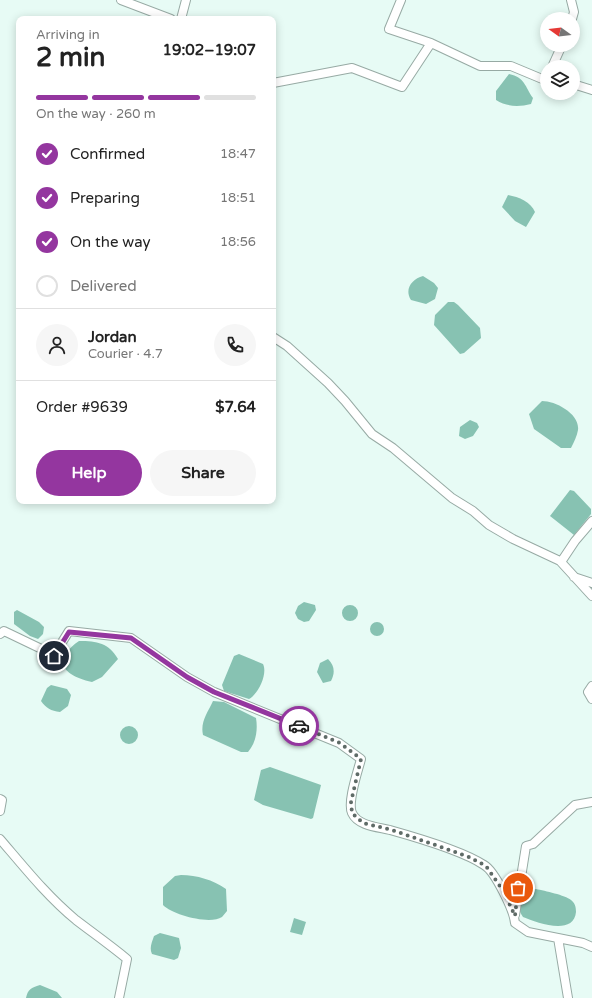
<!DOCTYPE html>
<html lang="en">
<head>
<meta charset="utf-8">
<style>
	:root { --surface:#fff; --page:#f6f6f6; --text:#222; --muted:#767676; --line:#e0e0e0; --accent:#94369f }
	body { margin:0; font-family:"Varela Round",sans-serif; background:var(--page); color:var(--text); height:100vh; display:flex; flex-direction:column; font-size:15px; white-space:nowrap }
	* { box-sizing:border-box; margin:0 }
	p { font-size:13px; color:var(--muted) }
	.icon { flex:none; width:22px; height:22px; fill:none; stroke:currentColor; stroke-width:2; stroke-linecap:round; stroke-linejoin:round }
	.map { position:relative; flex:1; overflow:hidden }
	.sheet { position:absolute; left:16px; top:16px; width:260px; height:488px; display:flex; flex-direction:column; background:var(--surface); border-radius:8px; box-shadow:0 2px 10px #0003 }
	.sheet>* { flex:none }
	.needle { width:26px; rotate:285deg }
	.buttons { position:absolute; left:540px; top:12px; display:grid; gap:8px }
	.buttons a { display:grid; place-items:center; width:40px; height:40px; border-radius:50%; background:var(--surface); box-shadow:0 2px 10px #0003; font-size:20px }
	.pin { position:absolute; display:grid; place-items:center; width:34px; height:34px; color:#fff; margin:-17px; border:2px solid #fff; border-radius:50%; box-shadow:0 1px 4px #0007 }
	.courier { position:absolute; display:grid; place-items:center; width:40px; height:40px; margin:-20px; border:3px solid #94369f; border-radius:50%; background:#fff; color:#222; box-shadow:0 1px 5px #0007 }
	.overview em { font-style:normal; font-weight:800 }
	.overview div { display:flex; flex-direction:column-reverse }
	.overview { display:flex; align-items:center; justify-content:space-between; height:68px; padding:0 20px }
	h1 { font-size:26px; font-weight:800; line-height:30px }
	.bar { display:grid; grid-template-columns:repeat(4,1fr); gap:6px 4px; align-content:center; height:48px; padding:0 20px }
	.bar i { height:5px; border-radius:3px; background:var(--line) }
	.bar .on { background:var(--accent) }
	.bar p { grid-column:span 4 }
	.line { display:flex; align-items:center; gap:10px; padding:0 20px; border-top:1px solid var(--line) }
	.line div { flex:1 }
	.round { display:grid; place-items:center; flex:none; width:42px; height:42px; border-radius:21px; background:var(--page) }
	ol { padding:0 20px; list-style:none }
	li { display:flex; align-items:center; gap:12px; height:44px }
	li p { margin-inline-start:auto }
	li .icon { padding:4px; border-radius:50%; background:var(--accent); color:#fff; stroke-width:4 }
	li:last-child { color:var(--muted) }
	li i { width:22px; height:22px; border:2px solid var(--line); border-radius:50% }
	.button { display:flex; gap:8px; margin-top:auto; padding:8px 20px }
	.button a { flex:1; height:46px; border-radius:24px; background:var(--accent); color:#fff; font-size:16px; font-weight:800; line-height:46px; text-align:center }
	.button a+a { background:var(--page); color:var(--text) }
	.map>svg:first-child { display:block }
	.water { fill:#87c2b2 }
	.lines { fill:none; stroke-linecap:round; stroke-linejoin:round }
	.street-casing { stroke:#97aaa4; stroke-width:10 }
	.street { stroke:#fff; stroke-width:8 }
	.done { stroke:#5f6b67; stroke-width:4; stroke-dasharray:0 7.2 }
	.route { stroke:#94369f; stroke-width:5 }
</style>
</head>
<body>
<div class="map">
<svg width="592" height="998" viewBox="0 0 592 998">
	<rect width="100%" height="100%" fill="#e7fbf5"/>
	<path class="water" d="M509,74c16,3 16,13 24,24l-2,6c-12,3 -24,3 -35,-4v-9z
		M508,195c11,2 23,7 27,17l-9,15 -11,-6 -13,-14z
		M423,276l11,7 4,5 -3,11 -9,5 -15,-4c-7,-11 1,-21 12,-24z
		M448,302h6l4,3 22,23 1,10 -17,15 -4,1 -26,-29 1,-10z
		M542,401c14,0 38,13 36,29 -1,6 -4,12 -7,18h-10l-27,-19 -5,-15z
		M470,420l7,3 2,4 -6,9 -8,3 -6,-3 1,-9z
		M570,490l4,1 17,18v5l-17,21 -24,-19z
		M304,602l11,3 1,5 -7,11 -5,1 -6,-3 -3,-6 3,-7z
		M342 613a8 8 0 1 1 16 0a8 8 0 1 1-16 0Z
		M17,610l22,12 5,5 -1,7 -5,5 -8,-3 -16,-12v-12z
		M370 629a7 7 0 1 1 14 0a7 7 0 1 1-14 0Z
		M79,641c18,0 30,2 39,18l-16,18 -10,5c-28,-6 -42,-21 -13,-41z
		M239,654l24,10c5,10 -5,30 -14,35l-25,-8 -2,-6 12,-29z
		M328,659c7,7 7,14 3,22l-8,2 -6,-11 3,-9z
		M51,685l16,4 4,6 -3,11 -8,6c-9,-1 -14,-4 -19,-11l6,-13z
		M213,701l11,1 32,16c2,12 0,25 -8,34h-7l-38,-17c-3,-13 5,-23 10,-34z
		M120 735a9 9 0 1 1 18 0a9 9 0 1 1-18 0Z
		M270,767l51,18 -8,33 -2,1 -48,-14 -9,-5 7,-30z
		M181,875c16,0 32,5 45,14l1,22 -5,6c-12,8 -49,-2 -59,-12v-18l12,-11z
		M536,889c9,2 29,6 35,11 4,3 5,7 5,12 -2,24 -39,11 -53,5 -7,-9 -2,-17 3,-25z
		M294,918l12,4 -4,13 -12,-3z
		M160,933l19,5 2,10 -3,10 -4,2 -22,-6c-3,-6 0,-12 2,-18z
		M40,985l17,7 5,6h-36c2,-9 5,-10 14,-13z"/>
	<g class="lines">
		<g class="street-casing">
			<path id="street" d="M121,0l50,19
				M401,0l-12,29 42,14 49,23h31l36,15
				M571,0l3,12 -2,7
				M181,19l5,-19
				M552,67l10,-22
				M273,83l79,-15 50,19 29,-44
				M573,84l19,6
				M273,337l14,9 41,37 17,18 27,33 21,14 59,50 21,13 16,14 24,14 47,22 32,35
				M561,562l14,-21 17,-20
				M574,577l18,6
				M0,634l4,-3 50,24 15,-24 62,7 56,39 27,15 125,51 22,16c-3,12 -14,43 -9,54 6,13 26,14 38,17 25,7 73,21 94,35 11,6 30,46 31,58l13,9 55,11 9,4
				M592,686l-4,6 4,7
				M0,799l2,1 -2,11
				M0,839c24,28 47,57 76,81 17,13 34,25 51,39l-8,39
				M515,915l11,-69 7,-2 42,-39 17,-3
				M558,938l10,60"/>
		</g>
		<use href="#street" class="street"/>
	</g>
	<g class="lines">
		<path class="done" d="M299,726l41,17 21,16 -10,43 1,11 11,10 29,7 49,17 28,10 17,9 18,26 11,24 3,-28"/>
		<path class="route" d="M54,656l15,-24 62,6 56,39 27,15 85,34"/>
	</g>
</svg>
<div class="buttons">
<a><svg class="needle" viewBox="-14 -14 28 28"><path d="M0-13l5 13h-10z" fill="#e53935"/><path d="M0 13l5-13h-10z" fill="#767676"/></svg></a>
<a><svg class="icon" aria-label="layers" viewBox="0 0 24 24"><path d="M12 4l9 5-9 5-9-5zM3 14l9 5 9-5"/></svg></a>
</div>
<div class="pin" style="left:518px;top:888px;background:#ea580c"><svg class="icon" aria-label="bag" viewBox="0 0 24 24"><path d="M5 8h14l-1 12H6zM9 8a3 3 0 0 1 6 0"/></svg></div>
<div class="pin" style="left:54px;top:656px;background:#1f2937"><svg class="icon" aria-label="home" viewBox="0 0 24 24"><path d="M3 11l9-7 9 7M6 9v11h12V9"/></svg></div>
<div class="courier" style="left:299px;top:726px"><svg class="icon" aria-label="car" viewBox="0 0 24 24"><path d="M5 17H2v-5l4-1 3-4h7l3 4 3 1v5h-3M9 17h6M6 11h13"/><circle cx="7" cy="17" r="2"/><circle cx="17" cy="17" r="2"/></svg></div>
<section class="sheet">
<div class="overview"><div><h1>2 min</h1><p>Arriving in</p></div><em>19:02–19:07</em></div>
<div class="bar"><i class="on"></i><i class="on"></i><i class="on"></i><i></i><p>On the way · 260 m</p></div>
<ol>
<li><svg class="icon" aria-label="check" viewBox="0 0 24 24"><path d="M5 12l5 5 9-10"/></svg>Confirmed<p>18:47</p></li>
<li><svg class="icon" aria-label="check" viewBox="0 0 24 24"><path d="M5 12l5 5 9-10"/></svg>Preparing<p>18:51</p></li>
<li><svg class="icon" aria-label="check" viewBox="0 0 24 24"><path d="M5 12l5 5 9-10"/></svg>On the way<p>18:56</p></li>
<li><i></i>Delivered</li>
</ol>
<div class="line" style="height:72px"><a class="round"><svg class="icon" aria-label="person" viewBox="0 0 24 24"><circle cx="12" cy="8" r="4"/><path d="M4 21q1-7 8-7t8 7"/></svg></a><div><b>Jordan</b><p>Courier · 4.7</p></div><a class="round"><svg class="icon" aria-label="phone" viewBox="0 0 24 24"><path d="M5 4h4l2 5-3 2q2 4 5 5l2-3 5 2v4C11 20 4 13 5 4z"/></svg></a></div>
<div class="line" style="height:52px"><div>Order #9639</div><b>$7.64</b></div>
<div class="button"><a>Help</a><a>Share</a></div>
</section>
</div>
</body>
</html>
